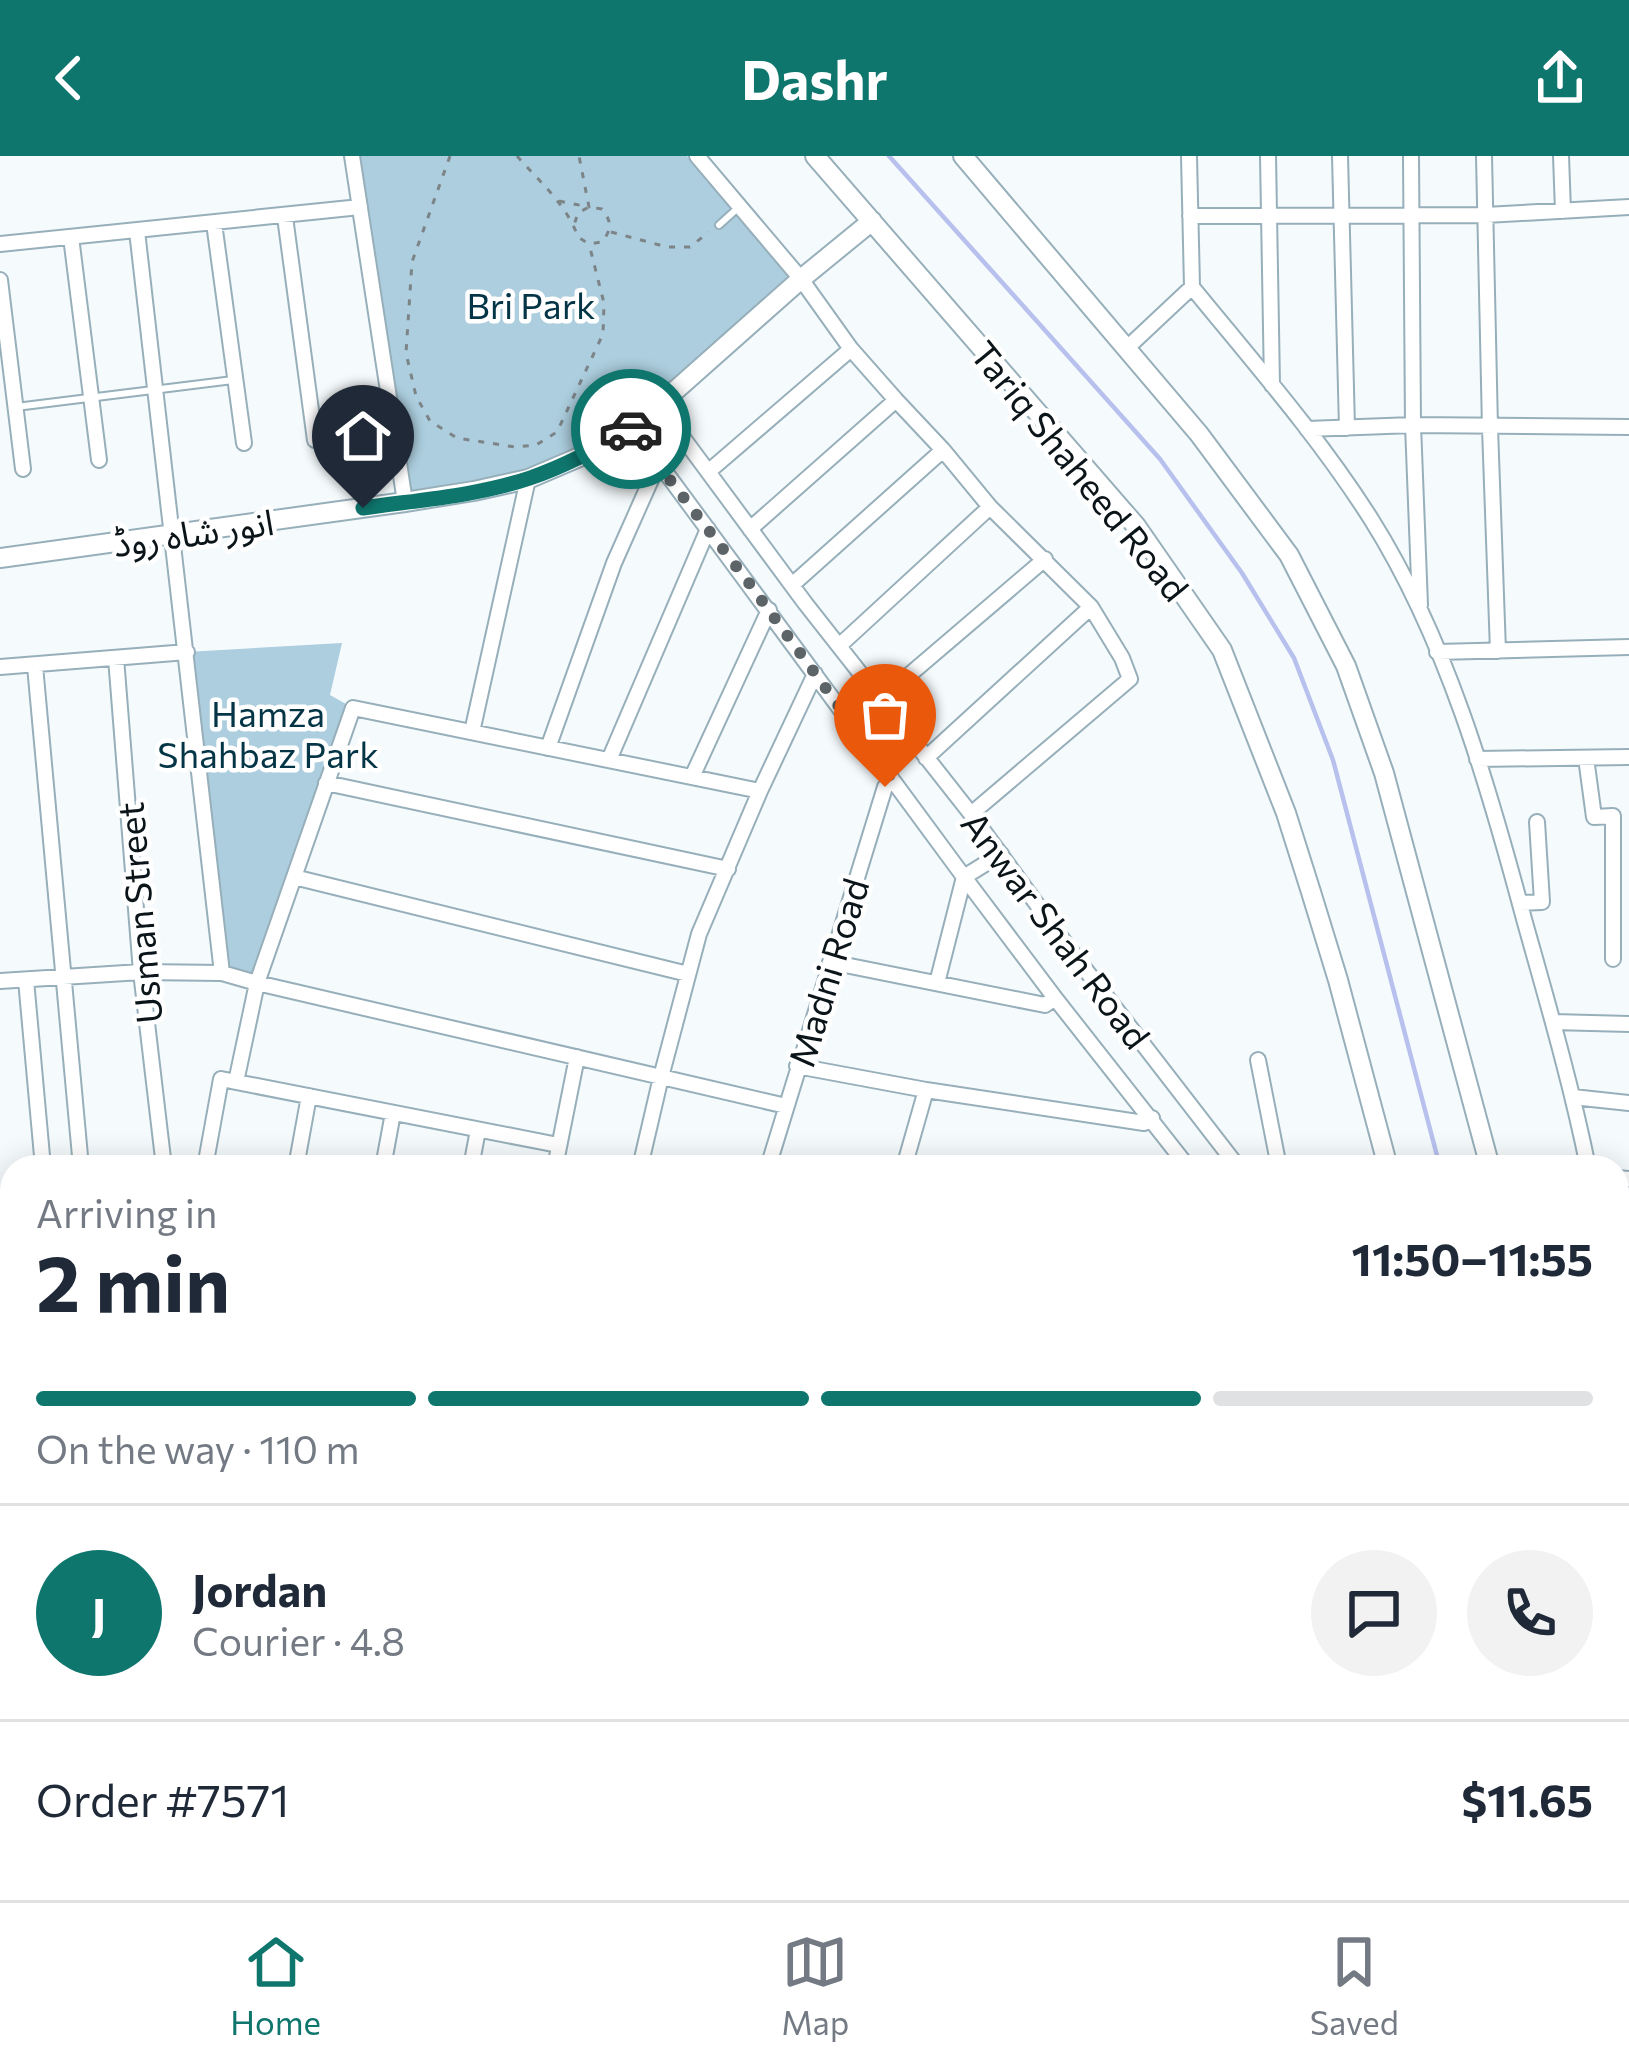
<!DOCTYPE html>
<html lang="en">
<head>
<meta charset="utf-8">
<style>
	:root { --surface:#fff; --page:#f2f2f3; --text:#1f2937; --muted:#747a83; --line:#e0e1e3; --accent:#0f766e }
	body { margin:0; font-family:Commissioner,"Noto Sans Arabic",sans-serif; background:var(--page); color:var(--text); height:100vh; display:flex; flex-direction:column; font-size:45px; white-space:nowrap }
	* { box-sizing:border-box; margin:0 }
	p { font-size:39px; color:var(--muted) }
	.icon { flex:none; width:66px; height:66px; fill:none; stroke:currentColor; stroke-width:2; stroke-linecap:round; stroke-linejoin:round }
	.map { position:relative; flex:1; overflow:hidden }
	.details { position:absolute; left:0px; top:999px; width:1629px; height:747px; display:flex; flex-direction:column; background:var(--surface); border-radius:36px 36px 0 0; box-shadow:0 6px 30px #0003 }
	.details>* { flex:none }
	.pin { position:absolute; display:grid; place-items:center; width:102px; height:102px; color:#fff; margin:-123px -51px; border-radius:50% 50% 50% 0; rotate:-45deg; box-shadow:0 0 12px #0007 }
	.pin .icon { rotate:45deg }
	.courier { position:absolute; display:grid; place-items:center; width:120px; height:120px; margin:-60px; border:9px solid #0f766e; border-radius:50%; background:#fff; color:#222; box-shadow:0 3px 15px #0007 }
	.overview em { font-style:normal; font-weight:700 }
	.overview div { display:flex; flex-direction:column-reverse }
	.overview { display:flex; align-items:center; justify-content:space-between; height:204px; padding:0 36px }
	h1 { font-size:78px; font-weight:700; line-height:90px }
	.bar { display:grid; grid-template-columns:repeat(4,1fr); gap:18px 12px; align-content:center; height:144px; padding:0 36px }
	.bar i { height:15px; border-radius:9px; background:var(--line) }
	.bar .current { background:var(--accent) }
	.bar p { grid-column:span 4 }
	.line { display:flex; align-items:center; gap:30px; padding:0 36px; border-top:3px solid var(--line) }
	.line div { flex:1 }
	.round { display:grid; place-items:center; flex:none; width:126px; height:126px; border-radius:63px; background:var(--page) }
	header { display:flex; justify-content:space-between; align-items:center; height:156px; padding:0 36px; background:var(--accent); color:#fff; font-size:54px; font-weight:700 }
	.menu { display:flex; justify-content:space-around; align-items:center; height:168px; border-top:3px solid var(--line); background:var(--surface); font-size:33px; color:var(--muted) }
	.menu a { display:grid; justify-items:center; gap:6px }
	.menu .current { color:var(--accent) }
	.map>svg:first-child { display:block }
	.green { fill:#accede }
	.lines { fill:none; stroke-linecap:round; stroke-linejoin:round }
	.stream { stroke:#b8c1ee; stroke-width:4.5 }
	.lane-casing { stroke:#97afba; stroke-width:10 }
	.street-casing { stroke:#97afba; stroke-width:18 }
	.secondary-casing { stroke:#97afba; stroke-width:22 }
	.path { stroke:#7d8487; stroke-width:3; stroke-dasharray:6 9; stroke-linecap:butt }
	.lane { stroke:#fff; stroke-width:6 }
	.street { stroke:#fff; stroke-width:14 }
	.secondary { stroke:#fff; stroke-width:18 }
	.done { stroke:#5d6468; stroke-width:12; stroke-dasharray:0 21.6 }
	.route { stroke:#0f766e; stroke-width:15 }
	.labels { text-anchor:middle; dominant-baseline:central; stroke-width:9; stroke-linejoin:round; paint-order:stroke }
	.park-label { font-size:36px; fill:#033546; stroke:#fff }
	.street-label { font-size:36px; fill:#0b1418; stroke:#fff }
</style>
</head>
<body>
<header><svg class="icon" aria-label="back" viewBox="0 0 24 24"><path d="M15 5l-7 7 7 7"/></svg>Dashr<svg class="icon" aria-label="share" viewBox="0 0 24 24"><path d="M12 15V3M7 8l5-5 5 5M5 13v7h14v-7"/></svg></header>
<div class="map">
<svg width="1629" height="1744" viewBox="0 0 1629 1744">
	<rect width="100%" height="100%" fill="#f5fafc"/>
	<path class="green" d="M358,0h329l102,120 -135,120 -66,47 -61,26 -54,16 -62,10z
		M342,487l-12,52 23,13 -96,275 -35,-10 -35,-321z"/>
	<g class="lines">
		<path class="stream" d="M889,0l271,303 82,114 52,85 39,102 107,407
			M1613,1734v10"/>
		<g class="lane-casing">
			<path id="lane" d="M719,69l20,-18
				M16,251l217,-27
				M1617,1105l12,2"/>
		</g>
		<g class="street-casing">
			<path id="street" d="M352,0l53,346
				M697,0l104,123 50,70 45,51 47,50 47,57 101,100 31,51 8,21 -159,135
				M1268,0l4,229
				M1340,0l7,272
				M1411,0l2,269 7,180
				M1484,0l6,272 8,223
				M1561,0l2,55
				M1190,60l296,-1 143,-8
				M285,61l30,223
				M214,67l30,220
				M137,75l85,742
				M71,81l28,223
				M0,88l360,-37
				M0,124l23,189
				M1192,131c62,76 127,150 179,232 75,119 117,265 153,400 23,82 47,164 64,248
				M1127,192l65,-61 -3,-131
				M658,248l147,199 166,211 100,137 167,216
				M633,272l331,449 91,121 133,169
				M1307,273l106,-4 216,2
				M708,316l143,-123
				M750,373l146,-129
				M792,429l151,-135
				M839,490l151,-139
				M1437,496l192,-5
				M116,502l25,314 23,195
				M35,510l46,501
				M0,511l187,-15
				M881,543l164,-140
				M472,576l56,-253
				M548,592l66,-185 44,-99
				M926,602l165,-151
				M1586,602l8,59 19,-1v143
				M1477,603l152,-2
				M609,604l99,-231
				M692,621l77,-167
				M326,627l402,86
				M294,721l394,97
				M1520,747l22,-1 -5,-80
				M830,806l215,43 10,-7
				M26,824l17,187
				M0,825l141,-9 81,1 35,10 96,-275 407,83
				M937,827l27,-106 37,-23
				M1553,866l76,2
				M1258,904l21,107
				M797,910l129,24 218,33 8,-5
				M236,926l21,-99 529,123
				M1573,941l56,6
				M205,1011l16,-88 337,66
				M296,1011l13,-71
				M383,1011l10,-54
				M471,1011l7,-37
				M555,1011l22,-110
				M640,1011l21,-90 38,-143 61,-143 55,-117
				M768,1011l117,-380 7,-8
				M904,1011l22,-77
				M1617,1022l12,1
				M1617,1152l12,57
				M0,1180l12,1
				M2,1603l10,-62
				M0,1666l12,2
				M315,1734l11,10
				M381,1734l11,10
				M462,1734l11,10
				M662,1734l10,10
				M1272,1734l23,10
				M89,1744l1,-10
				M182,1744l2,-10
				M271,1744l2,-10
				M430,1744l4,-10
				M552,1744l10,-10
				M684,1744l9,-10
				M973,1744l5,-10
				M1100,1744l5,-10
				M1223,1744l5,-10
				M1340,1744l4,-10
				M1459,1744l4,-10"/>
		</g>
		<g class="secondary-casing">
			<path id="secondary" d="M815,0l321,370 86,124 64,163 25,79 27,88 50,187
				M963,0l236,278 90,121 57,111 38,107 106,394
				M0,402l405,-56 69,-11 54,-12 68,-29 37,-22 168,-149 71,-58
				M0,1303l12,2
				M1617,1446h12
				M1617,1623l12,73
				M1583,1734v10
				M818,1744l7,-10"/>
		</g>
		<path class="path" d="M450,0l-38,106 -6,91 10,43 14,25 27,17 58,9 21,-2 21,-13 46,-98 1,-31 -15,-59
			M517,0c22,25 50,49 61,81l11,7 13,-2c10,-13 10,-20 0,-33l-13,-2 -11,6 -4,12
			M559,45l30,6 -10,-51
			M611,76l56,15h23l19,-15"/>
		<use href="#lane" class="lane"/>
		<use href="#street" class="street"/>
		<use href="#secondary" class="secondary"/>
	</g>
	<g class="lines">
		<path class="done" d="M631,273l118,154 143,196 -7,8"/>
		<path class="route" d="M363,352c55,-8 114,-12 167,-30 35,-12 69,-30 101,-49"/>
	</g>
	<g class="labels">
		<g class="park-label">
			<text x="531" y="148">Bri Park</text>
			<text x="268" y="556">Hamza<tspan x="268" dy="41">Shahbaz Park</tspan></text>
		</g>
		<g class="street-label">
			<text transform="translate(1081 314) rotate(51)">Tariq Shaheed Road</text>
			<text transform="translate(193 375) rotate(-8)">انور شاہ روڈ</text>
			<text transform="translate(138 757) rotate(-95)">Usman Street</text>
			<text transform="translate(1057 773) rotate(53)">Anwar Shah Road</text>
			<text transform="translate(827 816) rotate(-73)">Madni Road</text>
		</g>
	</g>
</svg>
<div class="pin" style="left:885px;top:631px;background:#ea580c"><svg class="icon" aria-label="bag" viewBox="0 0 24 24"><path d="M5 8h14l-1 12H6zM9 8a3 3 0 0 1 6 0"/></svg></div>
<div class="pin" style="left:363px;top:352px;background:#1f2937"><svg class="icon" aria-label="home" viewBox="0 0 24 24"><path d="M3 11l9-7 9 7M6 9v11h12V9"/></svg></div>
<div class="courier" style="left:631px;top:273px"><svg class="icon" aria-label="car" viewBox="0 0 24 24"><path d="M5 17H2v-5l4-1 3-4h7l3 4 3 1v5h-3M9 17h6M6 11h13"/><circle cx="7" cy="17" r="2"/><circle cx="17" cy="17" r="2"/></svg></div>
<section class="details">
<div class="overview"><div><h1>2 min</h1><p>Arriving in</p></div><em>11:50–11:55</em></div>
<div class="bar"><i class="current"></i><i class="current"></i><i class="current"></i><i></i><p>On the way · 110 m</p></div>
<div class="line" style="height:216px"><b class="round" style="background:var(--accent);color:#fff">J</b><div><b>Jordan</b><p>Courier · 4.8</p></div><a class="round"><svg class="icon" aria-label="chat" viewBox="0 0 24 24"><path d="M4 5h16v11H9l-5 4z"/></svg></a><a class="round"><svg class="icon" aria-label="phone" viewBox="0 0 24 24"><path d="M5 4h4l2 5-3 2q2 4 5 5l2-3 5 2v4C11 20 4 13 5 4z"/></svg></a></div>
<div class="line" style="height:156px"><div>Order #7571</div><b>$11.65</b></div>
</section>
</div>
<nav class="menu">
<a class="current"><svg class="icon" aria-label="home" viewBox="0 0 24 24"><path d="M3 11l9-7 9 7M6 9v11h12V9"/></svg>Home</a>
<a><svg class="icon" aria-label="map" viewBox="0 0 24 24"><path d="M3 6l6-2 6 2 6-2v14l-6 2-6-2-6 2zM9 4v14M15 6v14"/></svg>Map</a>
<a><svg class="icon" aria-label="saved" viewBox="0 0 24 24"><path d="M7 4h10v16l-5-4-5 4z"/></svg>Saved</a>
</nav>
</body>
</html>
